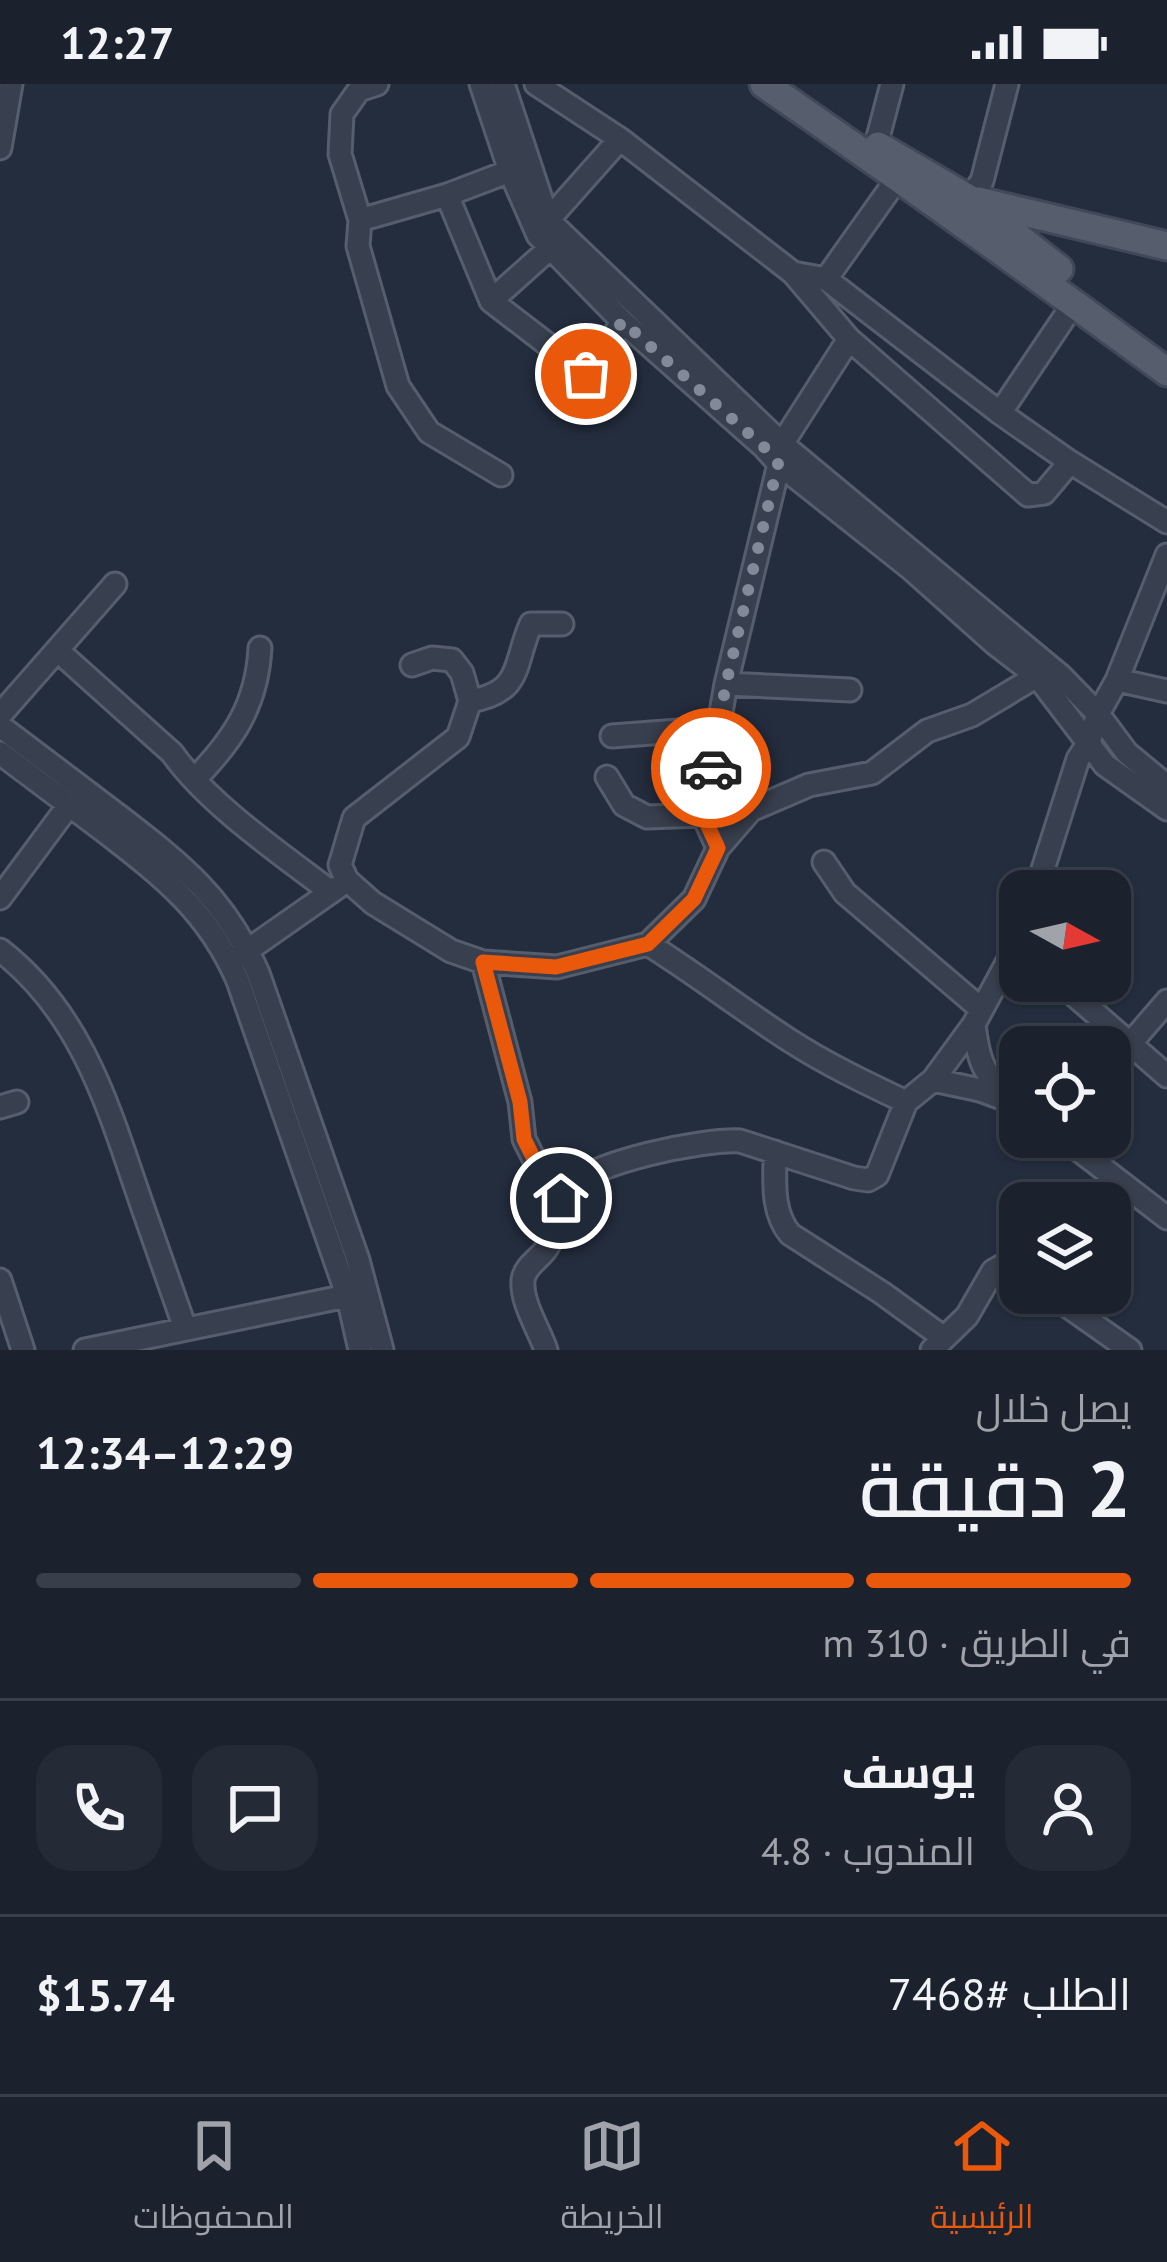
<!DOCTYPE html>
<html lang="ar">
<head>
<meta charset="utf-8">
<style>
	:root { --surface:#1b222e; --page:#242a36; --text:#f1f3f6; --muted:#a0a4aa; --line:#393f4a; --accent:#ea580c }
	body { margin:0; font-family:"PT Sans",Cairo,sans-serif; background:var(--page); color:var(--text); direction:rtl; height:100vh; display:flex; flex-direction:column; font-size:45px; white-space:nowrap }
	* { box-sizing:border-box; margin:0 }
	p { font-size:39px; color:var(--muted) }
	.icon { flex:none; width:66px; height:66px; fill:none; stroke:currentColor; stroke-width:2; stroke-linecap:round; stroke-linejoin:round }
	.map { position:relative; height:1266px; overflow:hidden; direction:ltr }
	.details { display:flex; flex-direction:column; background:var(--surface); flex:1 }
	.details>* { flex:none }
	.needle { width:78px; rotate:98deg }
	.fabs { position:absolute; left:999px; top:786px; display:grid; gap:24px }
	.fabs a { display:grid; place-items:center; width:132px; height:132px; border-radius:24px; background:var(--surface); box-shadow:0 3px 9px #0004,0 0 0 3px var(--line); font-size:60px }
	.pin { position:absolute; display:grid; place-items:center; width:102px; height:102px; color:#fff; margin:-51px; border:6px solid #fff; border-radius:50%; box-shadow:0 3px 12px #0007 }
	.courier { position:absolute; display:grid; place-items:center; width:120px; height:120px; margin:-60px; border:9px solid #ea580c; border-radius:50%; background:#fff; color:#222; box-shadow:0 3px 15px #0007 }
	.overview em { font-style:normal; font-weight:600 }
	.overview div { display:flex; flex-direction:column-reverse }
	.overview { display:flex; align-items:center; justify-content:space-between; height:204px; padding:0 36px }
	h1 { font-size:78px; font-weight:600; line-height:90px }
	.bar { display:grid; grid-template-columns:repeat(4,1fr); gap:18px 12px; align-content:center; height:144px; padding:0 36px }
	.bar i { height:15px; border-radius:9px; background:var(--line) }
	.bar .current { background:var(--accent) }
	.bar p { grid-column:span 4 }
	.line { display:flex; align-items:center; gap:30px; padding:0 36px; border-top:3px solid var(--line) }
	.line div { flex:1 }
	.round { display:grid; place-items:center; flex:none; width:126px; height:126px; border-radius:36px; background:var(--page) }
	.status { display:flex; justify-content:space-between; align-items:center; height:84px; padding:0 60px; background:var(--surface); direction:ltr }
	.status svg { height:33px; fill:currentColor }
	.dock { display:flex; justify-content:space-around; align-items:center; height:168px; border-top:3px solid var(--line); background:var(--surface); font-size:33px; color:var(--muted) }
	.dock a { display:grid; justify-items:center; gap:6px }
	.dock .current { color:var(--accent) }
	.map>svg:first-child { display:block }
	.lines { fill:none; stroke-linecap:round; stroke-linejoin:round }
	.minor-casing { stroke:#565d6c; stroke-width:27 }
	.major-casing { stroke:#414857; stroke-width:33 }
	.minor { stroke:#383f4e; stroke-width:21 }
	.major { stroke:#565e6e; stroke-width:27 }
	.done { stroke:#828998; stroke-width:12; stroke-dasharray:0 21.6 }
	.route { stroke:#ea580c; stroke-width:15 }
</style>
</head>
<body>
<div class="status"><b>12:27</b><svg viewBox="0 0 49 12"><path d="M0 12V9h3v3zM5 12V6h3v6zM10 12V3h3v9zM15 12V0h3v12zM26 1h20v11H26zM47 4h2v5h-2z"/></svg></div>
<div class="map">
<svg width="1167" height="1266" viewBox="0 0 1167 1266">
	<rect width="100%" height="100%" fill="#242d3e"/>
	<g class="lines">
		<g class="minor-casing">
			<path id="minor" d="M377,0l-18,6 -17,24 -2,40 20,66 87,-25 63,-24
				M481,0l29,87 28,64 84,86 143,127 14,16 131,104 84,75 43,33 68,89 62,44
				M503,0l45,136 234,224 279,232 37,38 29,39 40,33
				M536,0l84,55 173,134 33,6 174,134 70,49 97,60
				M876,61l16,-61
				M0,64l11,-64
				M447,111l44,106 95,73 7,1 29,-54
				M969,115l13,-18 25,-97
				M360,136l-2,26 40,140 31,46 72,43
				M548,136l72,-81
				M793,189l56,66 179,156 16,-2 26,-31
				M826,195l71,-100
				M491,217l58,-52
				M1000,329l74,-110
				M782,360l67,-105
				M562,540h-31c-18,41 -8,68 -61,77l-12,36 -104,81 -14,47 7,15 26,23 78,48 32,11 74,5 91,-23 46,-45 24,-51 33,-38 58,-25 63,-12 55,-42 45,-16 65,-39
				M57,566l115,103c36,51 109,101 159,139
				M412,581l20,-7 20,2 10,13 8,28
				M1117,596l50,11
				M726,600l124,6
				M0,631l115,-131
				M0,642c37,28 74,56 111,84 66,51 112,84 147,163l100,287 24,90
				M612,652l106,-8
				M0,669c35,26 69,52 104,78 59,46 104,80 134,150l110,316 12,53
				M607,693l17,28 23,12 56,-2
				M195,695c38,-39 62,-74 65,-131
				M718,764l-15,-33 23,-131 53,-220
				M824,778l21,31 136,116
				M1036,807l42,-132 11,-17 9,-28 19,-34 50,-125
				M0,814l69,-93h9
				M648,860c48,30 93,65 141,96 37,24 77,43 117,62
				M0,866c75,58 104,142 133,229 17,50 35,100 52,149
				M241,871l97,-68
				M483,878l37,140 4,37 15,30 22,29
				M1058,897l109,95
				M974,940c5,45 12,53 46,82
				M1130,960l37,-43
				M933,996l47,10 27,10
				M0,1023l17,-5
				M1062,1053l105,81
				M775,1068c0,28 -4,59 15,82l92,59 62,45
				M0,1196l23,70
				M1049,1209l81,57
				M85,1266l276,-57
				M546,1266c-7,-21 -25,-47 -23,-70 2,-16 20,-22 26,-36 7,-16 5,-39 16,-53 23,-29 138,-52 175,-50l114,37 14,2 9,-5 29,-73 27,-22 41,-56 46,-85
				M932,1266l35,-34 26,-45 9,-5 18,7"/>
		</g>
		<g class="major-casing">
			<path id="major" d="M764,0c136,94 270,190 403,288
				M878,62l91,53 90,70
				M978,117l189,45"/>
		</g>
		<use href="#minor" class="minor"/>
		<use href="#major" class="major"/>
	</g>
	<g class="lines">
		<path class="done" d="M586,290l6,2 30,-55 143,127 13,16 -52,220 -15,84"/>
		<path class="route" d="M561,1114l-22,-29 -15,-30 -4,-37 -37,-140 73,5 92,-23 46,-45 24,-51 -15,-33 8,-47"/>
	</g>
</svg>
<div class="fabs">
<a><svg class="needle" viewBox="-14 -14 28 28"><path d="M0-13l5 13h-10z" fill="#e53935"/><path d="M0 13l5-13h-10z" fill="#a0a4aa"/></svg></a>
<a><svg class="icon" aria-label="locate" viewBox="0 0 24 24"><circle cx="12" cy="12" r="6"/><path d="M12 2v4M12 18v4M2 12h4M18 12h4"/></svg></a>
<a><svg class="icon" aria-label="layers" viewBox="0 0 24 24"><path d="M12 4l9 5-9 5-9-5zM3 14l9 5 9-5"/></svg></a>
</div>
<div class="pin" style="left:586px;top:290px;background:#ea580c"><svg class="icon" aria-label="bag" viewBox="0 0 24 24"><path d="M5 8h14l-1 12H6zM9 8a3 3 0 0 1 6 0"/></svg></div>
<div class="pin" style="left:561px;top:1114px;background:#1f2937"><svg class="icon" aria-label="home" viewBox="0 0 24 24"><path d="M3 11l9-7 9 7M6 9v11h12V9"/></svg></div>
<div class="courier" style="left:711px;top:684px"><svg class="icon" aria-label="car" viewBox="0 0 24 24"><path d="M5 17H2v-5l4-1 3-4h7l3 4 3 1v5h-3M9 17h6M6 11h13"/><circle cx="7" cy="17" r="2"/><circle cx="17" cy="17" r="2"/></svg></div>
</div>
<section class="details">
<div class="overview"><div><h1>2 دقيقة</h1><p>يصل خلال</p></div><em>12:29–12:34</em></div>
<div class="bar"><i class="current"></i><i class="current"></i><i class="current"></i><i></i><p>في الطريق · 310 m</p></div>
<div class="line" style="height:216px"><a class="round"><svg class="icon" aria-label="person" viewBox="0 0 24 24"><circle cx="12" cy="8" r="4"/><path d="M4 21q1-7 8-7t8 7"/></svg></a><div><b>يوسف</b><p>المندوب · 4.8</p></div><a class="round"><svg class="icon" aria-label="chat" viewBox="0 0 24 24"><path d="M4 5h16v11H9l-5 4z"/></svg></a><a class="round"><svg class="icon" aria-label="phone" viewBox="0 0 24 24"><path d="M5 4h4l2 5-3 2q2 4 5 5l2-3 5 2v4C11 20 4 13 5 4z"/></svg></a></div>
<div class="line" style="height:156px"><div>الطلب #7468</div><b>$15.74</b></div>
</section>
<nav class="dock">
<a class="current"><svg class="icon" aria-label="home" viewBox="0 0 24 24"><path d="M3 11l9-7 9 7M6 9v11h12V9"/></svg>الرئيسية</a>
<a><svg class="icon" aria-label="map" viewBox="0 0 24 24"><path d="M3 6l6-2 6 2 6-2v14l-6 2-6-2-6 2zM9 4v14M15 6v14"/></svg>الخريطة</a>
<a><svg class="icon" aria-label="saved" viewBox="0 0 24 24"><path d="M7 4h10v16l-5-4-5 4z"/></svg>المحفوظات</a>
</nav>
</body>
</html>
